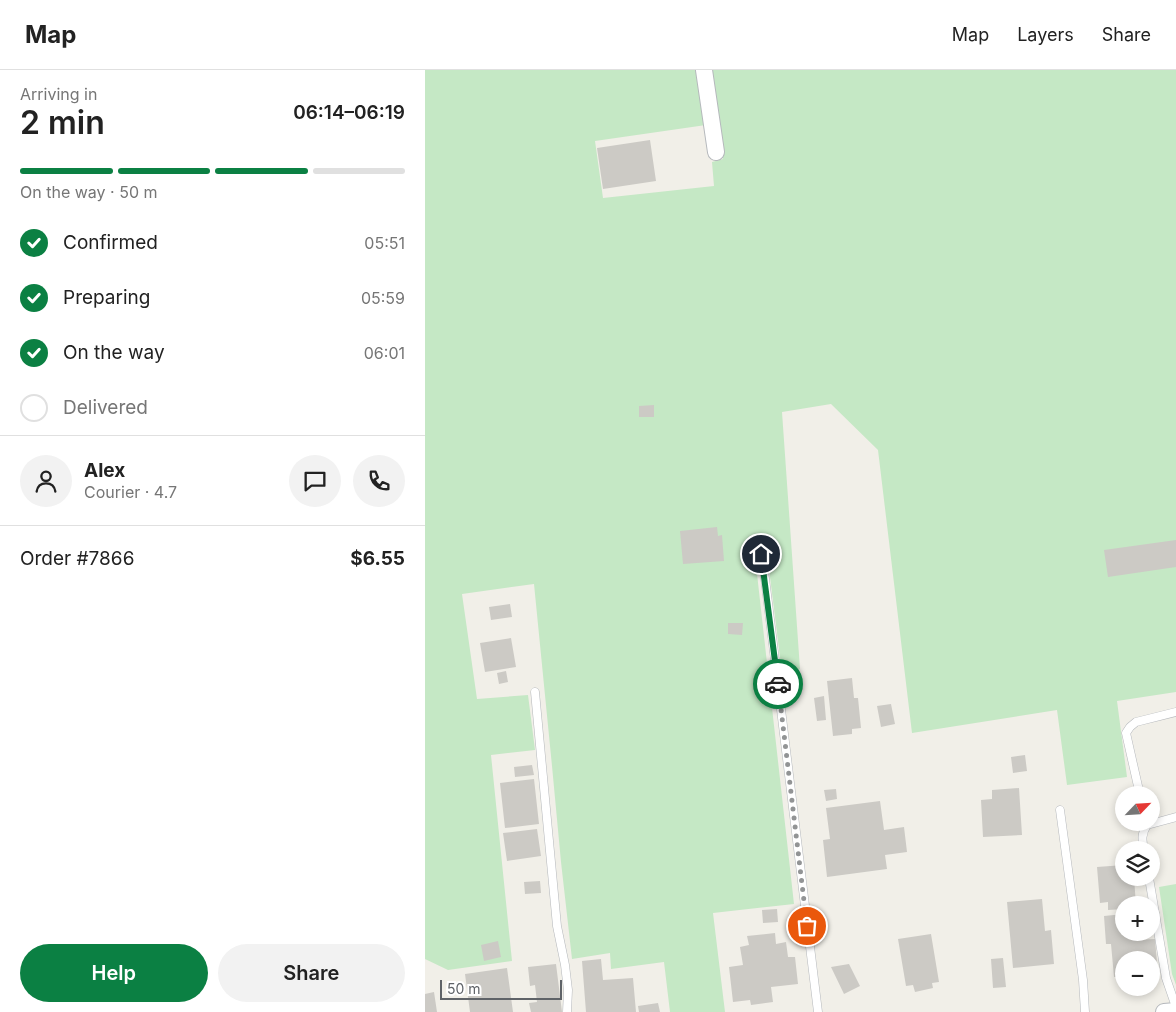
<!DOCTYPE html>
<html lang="en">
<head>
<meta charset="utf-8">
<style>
	:root { --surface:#fff; --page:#f2f2f2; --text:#222; --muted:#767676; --line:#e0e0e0; --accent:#0b8043 }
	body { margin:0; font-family:Inter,sans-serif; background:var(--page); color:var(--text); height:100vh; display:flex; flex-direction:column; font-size:19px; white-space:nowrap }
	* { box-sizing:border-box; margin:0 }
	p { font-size:16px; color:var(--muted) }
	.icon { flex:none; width:28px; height:28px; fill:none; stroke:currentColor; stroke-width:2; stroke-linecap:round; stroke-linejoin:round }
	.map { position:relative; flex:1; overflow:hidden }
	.sheet { display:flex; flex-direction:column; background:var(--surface); width:425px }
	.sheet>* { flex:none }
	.needle { width:32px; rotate:65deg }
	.controls { position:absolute; left:690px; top:716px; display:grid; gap:10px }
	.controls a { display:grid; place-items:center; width:45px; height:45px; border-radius:50%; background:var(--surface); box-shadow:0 2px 8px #0003; font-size:25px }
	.scale { position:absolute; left:15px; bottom:12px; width:122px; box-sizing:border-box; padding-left:5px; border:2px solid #5f6368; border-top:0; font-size:14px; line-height:18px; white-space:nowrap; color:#5f6368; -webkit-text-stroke:4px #fff; paint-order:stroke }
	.pin { position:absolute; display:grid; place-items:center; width:42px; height:42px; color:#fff; margin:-21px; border:2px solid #fff; border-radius:50%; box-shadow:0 1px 5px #0007 }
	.courier { position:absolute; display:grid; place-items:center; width:50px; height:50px; margin:-25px; border:4px solid #0b8043; border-radius:50%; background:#fff; color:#222; box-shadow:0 1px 6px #0007 }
	.overview em { font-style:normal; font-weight:600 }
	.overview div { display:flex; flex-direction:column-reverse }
	.overview { display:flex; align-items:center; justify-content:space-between; height:85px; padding:0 20px }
	h1 { font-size:32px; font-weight:600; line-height:38px }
	.bar { display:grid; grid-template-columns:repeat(4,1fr); gap:8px 5px; align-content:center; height:60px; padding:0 20px }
	.bar i { height:6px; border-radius:4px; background:var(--line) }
	.bar .active { background:var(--accent) }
	.bar p { grid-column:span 4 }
	.line { display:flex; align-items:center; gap:12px; padding:0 20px; border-top:1px solid var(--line) }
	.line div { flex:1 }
	.round { display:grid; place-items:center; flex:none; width:52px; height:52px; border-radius:26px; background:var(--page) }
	ol { padding:0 20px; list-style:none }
	li { display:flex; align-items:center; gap:15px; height:55px }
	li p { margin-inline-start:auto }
	li .icon { padding:5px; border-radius:50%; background:var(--accent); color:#fff; stroke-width:4 }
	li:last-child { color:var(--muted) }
	li i { width:28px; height:28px; border:2px solid var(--line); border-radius:50% }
	.cta { display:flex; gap:10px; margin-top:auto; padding:10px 20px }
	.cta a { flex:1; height:58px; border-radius:30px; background:var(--accent); color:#fff; font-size:20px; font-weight:600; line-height:58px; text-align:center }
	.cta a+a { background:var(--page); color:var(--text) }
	header { display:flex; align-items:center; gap:30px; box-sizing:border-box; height:70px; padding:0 25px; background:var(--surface); border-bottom:1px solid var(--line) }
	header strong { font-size:24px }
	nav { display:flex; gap:28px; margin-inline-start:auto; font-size:18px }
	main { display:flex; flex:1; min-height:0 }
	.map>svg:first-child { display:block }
	.green { fill:#c5e8c5 }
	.building { fill:#cccac5 }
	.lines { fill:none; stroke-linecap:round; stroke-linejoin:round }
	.service-casing { stroke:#b5b8bc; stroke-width:9 }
	.minor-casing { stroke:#b5b8bc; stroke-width:18 }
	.service { stroke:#fff; stroke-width:8 }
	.minor { stroke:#fff; stroke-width:16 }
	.done { stroke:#929495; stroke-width:5; stroke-dasharray:0 9 }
	.route { stroke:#0b8043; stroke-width:6 }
</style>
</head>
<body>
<header>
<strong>Map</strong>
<nav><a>Map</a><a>Layers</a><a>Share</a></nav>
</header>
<main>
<section class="sheet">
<div class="overview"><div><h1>2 min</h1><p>Arriving in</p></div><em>06:14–06:19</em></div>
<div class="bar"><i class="active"></i><i class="active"></i><i class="active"></i><i></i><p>On the way · 50 m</p></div>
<ol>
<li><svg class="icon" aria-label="check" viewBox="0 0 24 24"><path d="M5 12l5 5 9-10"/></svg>Confirmed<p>05:51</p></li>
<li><svg class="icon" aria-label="check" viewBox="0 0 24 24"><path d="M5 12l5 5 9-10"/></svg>Preparing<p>05:59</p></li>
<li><svg class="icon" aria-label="check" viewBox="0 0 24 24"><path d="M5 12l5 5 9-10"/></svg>On the way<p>06:01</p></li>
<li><i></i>Delivered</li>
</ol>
<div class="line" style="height:90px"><a class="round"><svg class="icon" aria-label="person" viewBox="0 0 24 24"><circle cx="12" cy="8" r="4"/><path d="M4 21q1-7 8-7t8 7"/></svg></a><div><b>Alex</b><p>Courier · 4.7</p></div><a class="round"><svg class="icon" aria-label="chat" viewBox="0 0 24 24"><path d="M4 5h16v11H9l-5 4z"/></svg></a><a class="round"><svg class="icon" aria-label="phone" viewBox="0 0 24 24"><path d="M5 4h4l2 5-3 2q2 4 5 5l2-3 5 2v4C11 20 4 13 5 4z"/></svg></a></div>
<div class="line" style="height:65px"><div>Order #7866</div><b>$6.55</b></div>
<div class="cta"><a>Help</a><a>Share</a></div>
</section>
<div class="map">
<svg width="751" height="942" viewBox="0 0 751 942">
	<rect width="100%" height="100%" fill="#f1efe8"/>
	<path class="green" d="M0,0h273l8,55 -111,16 8,57 111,-12 -2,-24 11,-3 -13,-89h466v622l-59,9 10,76 -60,8 -10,-75 -145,23 -34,-283 -47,-46 -49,8 18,257 -18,4 -16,-128 -12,2 40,357 -81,9 12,99h-55l-6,-50 -53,7 -1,-16 -38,6 -11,-97 -9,-96 -18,-182 -72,10 15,105 51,-4 7,55 -44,5 21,206 -64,9 -23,-11z
		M751,814v101l-4,-11 -13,-87z"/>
	<path class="building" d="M225,70l6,41 -53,8 -6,-41z
		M229,335v12h-15v-11z
		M292,457l1,9 4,-1 2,26 -41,3 -3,-33z
		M751,470v27l-68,10 -4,-27z
		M85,534l2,13 -21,3 -2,-13z
		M303,553h15l-1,12 -14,-1z
		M86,568l5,29 -31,5 -5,-29z
		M81,601l2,11 -9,2 -2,-11z
		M427,608l2,20h4l3,30 -9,1v5l-19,2 -6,-55z
		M399,626l2,24 -9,1 -3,-23z
		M466,634l4,20 -14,3 -4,-21z
		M600,685l2,16 -14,2 -2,-16z
		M107,695l2,10 -19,2 -1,-10z
		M109,709l5,45 -34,4 -5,-45z
		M594,718l3,47 -39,2 -2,-37 11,-1v-9z
		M411,719l1,10 -11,2 -2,-11z
		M455,731l4,29 20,-3 3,25 -22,3 2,14 -60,8 -4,-37 7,-1 -4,-31z
		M112,759l4,27 -34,5 -4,-28z
		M699,795v13h10l2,27h-12v4l-16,1v-8l-8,1 -3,-36z
		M115,811l1,12 -16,1 -1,-12z
		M617,829l3,32 6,-1 3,34 -41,4 -6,-66z
		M352,839l1,13 -15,1 -1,-13z
		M699,844v18h11v8l20,-1 3,35h-7v-14h-27v16l-10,1 -3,-33h-5l-2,-28z
		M350,863l1,11 10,-2 2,15h7l3,27 -27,3 2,15 -22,3 -1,-5 -17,2 -4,-35 14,-2 -3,-18 9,-2 -2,-9z
		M506,864l8,48 -7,1 1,5 -18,4 -2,-7 -7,1 -8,-47z
		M73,871l3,16 -17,4 -3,-16z
		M578,888l3,29 -13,1 -2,-29z
		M176,889l2,21 30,-2 3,34h-50l-4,-51z
		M131,894l6,48h-31l-2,-9 8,-1 -2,-17 -5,1 -2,-19z
		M424,894l11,22 -16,8 -13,-27z
		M82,898l6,44h-43l-5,-38z
		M9,922l3,20h-12v-18z
		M233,933l2,9h-21l-1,-6z"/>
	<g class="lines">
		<g class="service-casing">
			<path id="service" d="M337,484l56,458
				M110,622l22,234 8,39 3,25 -1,22
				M715,725l-14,-62 4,-6 6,-5 40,-10
				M635,740l23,170 2,32
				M719,780c-2,-10 -3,-16 3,-25l29,-8
				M724,808l17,100 10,29"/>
		</g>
		<g class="minor-casing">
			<path id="minor" d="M279,0l12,82
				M739,942l12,-1"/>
		</g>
		<use href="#service" class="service"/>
		<use href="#minor" class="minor"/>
	</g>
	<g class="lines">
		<path class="done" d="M353,614l29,242"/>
		<path class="route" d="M336,484l17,130"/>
	</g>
</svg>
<div class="controls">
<a><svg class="needle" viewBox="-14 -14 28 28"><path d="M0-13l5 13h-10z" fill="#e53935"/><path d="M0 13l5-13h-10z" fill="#767676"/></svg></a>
<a><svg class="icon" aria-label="layers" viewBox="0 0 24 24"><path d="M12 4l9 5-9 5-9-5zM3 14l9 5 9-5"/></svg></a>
<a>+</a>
<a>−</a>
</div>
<div class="scale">50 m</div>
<div class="pin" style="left:382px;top:856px;background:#ea580c"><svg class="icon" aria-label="bag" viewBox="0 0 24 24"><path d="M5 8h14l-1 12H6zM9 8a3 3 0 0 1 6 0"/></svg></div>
<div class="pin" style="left:336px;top:484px;background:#1f2937"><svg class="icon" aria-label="home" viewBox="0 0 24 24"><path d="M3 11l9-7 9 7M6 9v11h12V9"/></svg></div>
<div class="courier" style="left:353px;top:614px"><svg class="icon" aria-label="car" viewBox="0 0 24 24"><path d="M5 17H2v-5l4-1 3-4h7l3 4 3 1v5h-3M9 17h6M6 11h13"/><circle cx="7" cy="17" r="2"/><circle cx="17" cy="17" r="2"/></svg></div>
</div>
</main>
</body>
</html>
